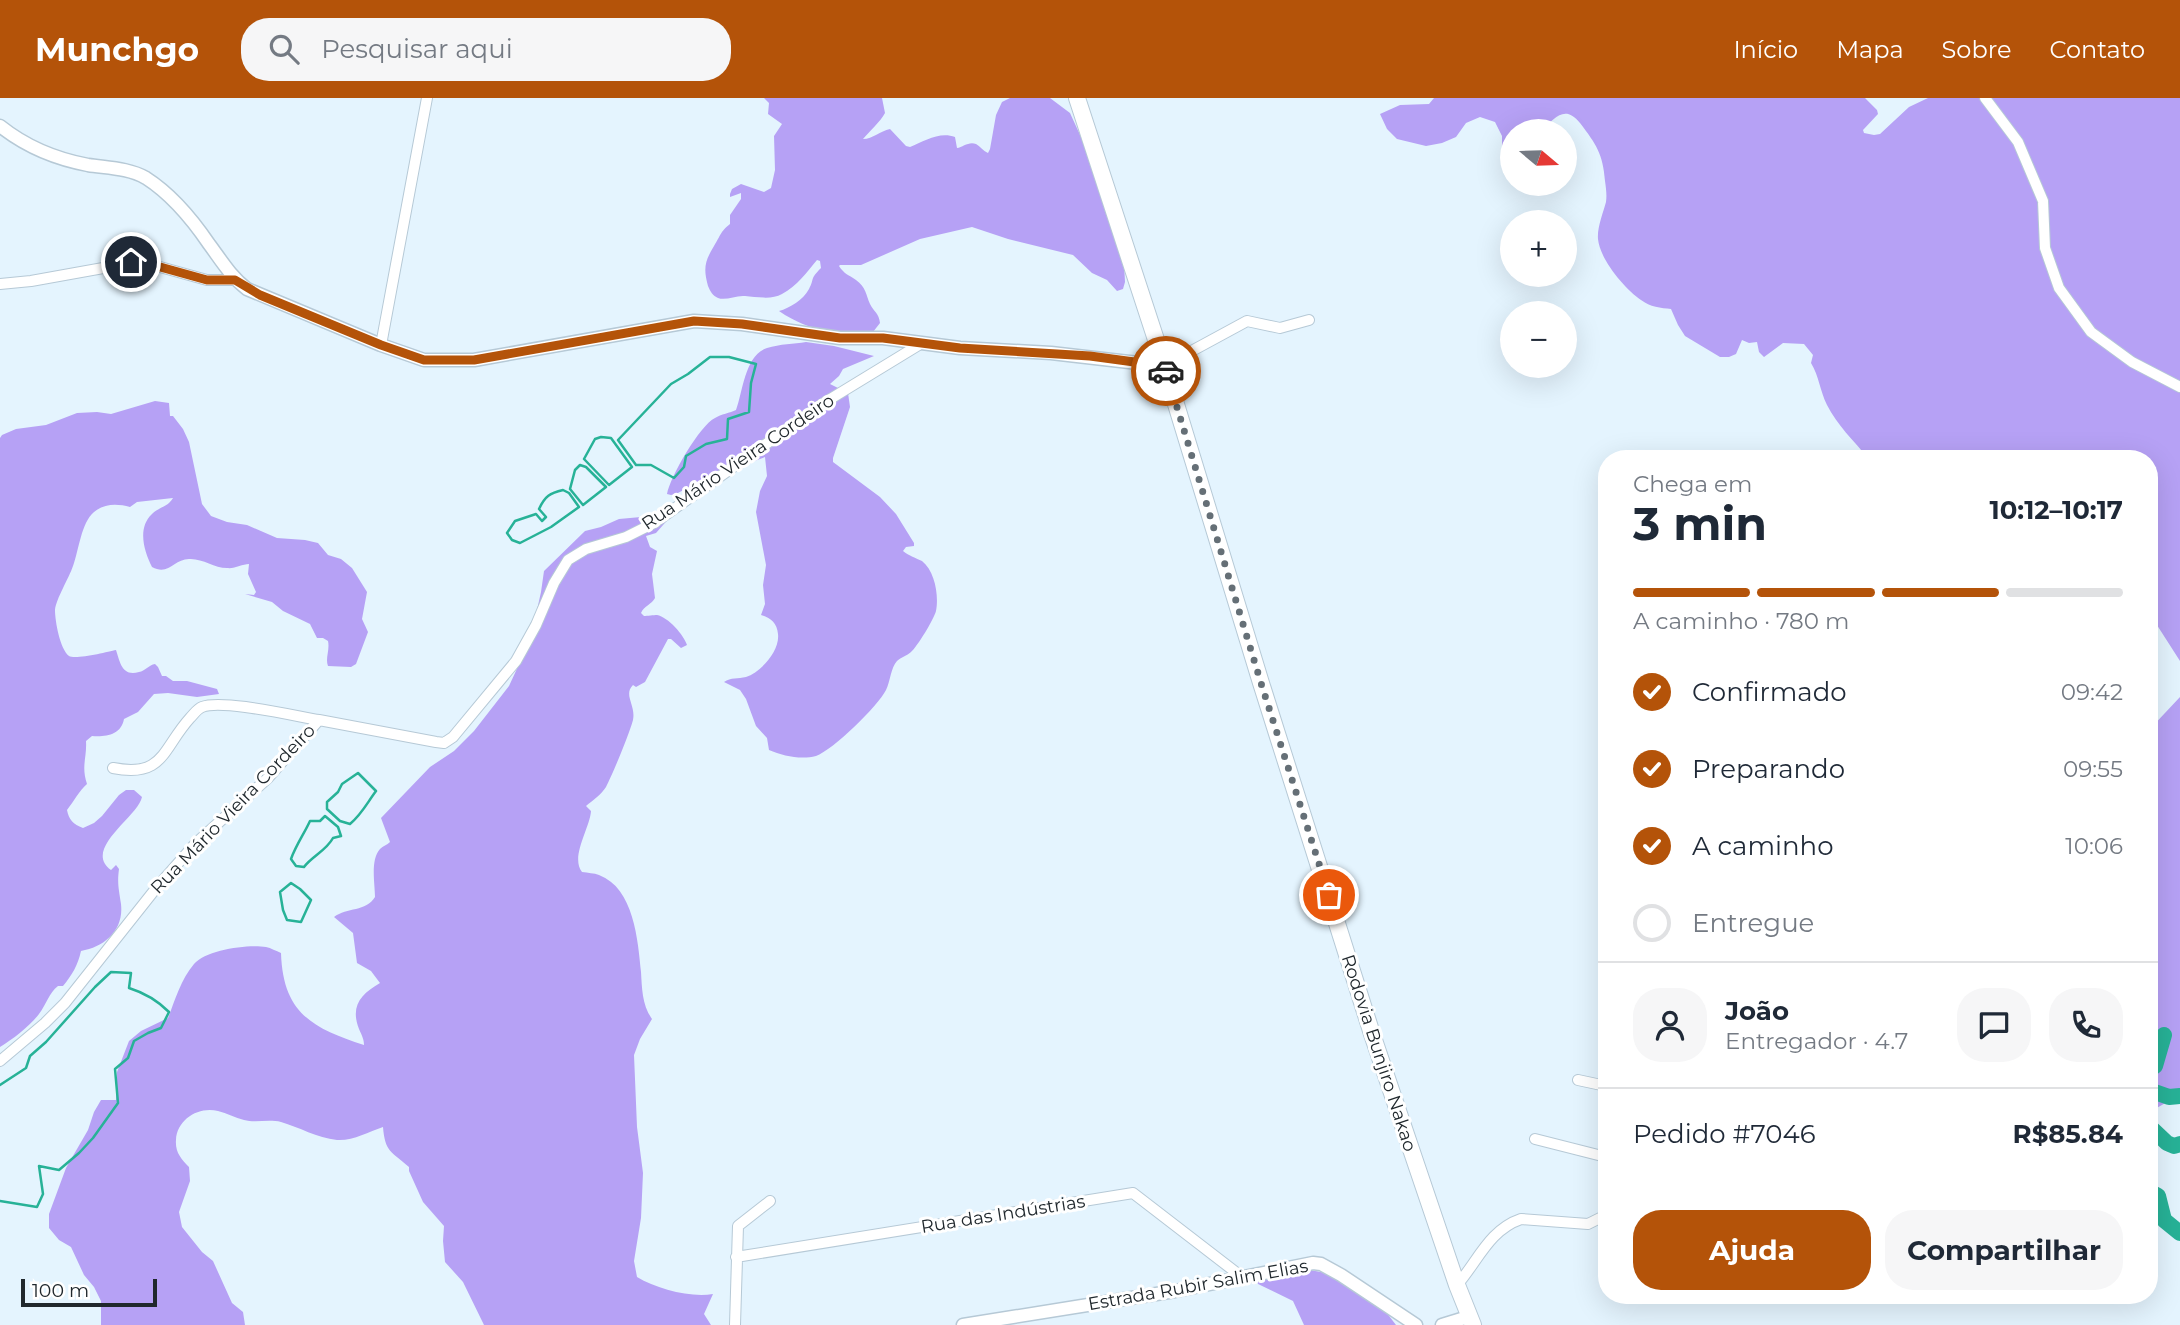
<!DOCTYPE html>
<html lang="pt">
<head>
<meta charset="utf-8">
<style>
	:root { --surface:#fff; --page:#f6f6f7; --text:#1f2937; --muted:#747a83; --line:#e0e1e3; --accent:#b45309 }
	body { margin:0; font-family:Montserrat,sans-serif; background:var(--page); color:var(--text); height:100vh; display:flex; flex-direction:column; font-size:26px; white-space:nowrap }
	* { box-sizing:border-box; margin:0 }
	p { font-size:23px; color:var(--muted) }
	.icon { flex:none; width:38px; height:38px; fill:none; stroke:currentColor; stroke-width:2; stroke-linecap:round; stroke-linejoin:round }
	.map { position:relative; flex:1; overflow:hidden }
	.sheet { position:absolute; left:1598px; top:352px; width:560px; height:854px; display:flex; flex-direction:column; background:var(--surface); border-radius:28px; box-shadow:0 7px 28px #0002 }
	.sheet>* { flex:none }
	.needle { width:46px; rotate:109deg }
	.tools { position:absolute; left:1500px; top:21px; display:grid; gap:14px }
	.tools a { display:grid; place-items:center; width:77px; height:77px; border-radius:50%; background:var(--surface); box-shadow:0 7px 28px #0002; font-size:35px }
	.scale { position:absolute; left:21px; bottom:18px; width:136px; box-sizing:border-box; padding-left:7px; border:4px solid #20282d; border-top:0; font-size:19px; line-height:24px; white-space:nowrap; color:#20282d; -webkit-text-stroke:5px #fff; paint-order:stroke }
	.pin { position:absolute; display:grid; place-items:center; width:60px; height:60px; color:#fff; margin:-30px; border:4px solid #fff; border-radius:50%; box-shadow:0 2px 7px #0007 }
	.courier { position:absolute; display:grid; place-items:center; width:70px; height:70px; margin:-35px; border:5px solid #b45309; border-radius:50%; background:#fff; color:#222; box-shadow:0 2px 9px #0007 }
	.headline em { font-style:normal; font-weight:700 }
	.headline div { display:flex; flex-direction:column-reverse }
	.headline { display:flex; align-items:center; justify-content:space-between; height:119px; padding:0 35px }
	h1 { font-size:46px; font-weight:700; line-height:52px }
	.bar { display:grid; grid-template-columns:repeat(4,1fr); gap:10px 7px; align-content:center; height:84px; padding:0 35px }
	.bar i { height:9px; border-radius:5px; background:var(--line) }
	.bar .current { background:var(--accent) }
	.bar p { grid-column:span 4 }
	.line { display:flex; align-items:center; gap:18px; padding:0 35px; border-top:2px solid var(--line) }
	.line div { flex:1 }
	.round { display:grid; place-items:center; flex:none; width:74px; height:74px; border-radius:28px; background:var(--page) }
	ol { padding:0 35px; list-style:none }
	li { display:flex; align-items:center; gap:21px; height:77px }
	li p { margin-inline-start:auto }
	li .icon { padding:7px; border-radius:50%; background:var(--accent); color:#fff; stroke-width:4 }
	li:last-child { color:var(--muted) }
	li i { width:38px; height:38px; border:4px solid var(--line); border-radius:50% }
	.cta { display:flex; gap:14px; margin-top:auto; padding:14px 35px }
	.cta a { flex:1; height:80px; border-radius:28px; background:var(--accent); color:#fff; font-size:28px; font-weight:700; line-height:80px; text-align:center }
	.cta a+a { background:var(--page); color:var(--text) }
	header { display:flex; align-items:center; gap:42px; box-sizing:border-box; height:98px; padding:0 35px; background:var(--accent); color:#fff }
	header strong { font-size:33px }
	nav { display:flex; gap:38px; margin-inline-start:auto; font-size:24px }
	.search { width:490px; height:63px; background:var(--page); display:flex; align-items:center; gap:18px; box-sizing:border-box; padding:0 24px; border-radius:28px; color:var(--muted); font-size:26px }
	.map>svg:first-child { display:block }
	.forest { fill:#b6a1f5 }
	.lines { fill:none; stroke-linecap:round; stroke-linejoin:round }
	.stream { stroke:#27b297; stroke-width:2.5 }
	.river { stroke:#27b297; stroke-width:16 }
	.minor-casing { stroke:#b6c9d6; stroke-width:12 }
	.tertiary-casing { stroke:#b6c9d6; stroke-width:15 }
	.primary-casing { stroke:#b6c9d6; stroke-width:18 }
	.minor { stroke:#fff; stroke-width:10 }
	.tertiary { stroke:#fff; stroke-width:12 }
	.primary { stroke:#fff; stroke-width:16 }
	.done { stroke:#656f76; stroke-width:7; stroke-dasharray:0 12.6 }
	.route { stroke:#b45309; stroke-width:9 }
	.labels { text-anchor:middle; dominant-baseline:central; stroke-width:6; stroke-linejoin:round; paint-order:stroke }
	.street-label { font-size:18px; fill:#20282d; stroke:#fff }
</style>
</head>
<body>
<header>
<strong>Munchgo</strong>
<div class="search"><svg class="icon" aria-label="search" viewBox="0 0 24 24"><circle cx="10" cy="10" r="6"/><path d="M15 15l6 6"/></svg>Pesquisar aqui</div>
<nav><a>Início</a><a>Mapa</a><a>Sobre</a><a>Contato</a></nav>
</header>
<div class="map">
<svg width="2180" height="1227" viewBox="0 0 2180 1227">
	<rect width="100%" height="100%" fill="#e4f4fe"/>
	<path class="forest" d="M764,0h118l3,15c-5,9 -16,19 -22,26 10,0 17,-8 27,-10l16,17 4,1c14,-6 30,-16 45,-10l2,11c6,-1 12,-7 19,-4 4,2 7,7 12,9l2,-4 6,-34 6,-13 8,-4h40l20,15 27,59 27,91 1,19 -2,7 -6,2 -10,-11 -15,-7 -19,-18 -65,-16 -36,-12 -52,12 -59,26h-21l-1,1c5,8 10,9 17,14 10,7 10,15 14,24 4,8 9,9 10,19l-7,9 5,8c-37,-6 -67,-7 -99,-29 11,-3 24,-11 30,-22 6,-11 0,-9 12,-21l-1,-7 -3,-1c-10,12 -20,26 -35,34 -10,6 -25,3 -37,2 -9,-1 -19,5 -27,2 -5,-2 -8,-7 -10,-12 -5,-18 -3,-25 6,-40 7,-11 6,-14 16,-22v-9l11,-16v-6l-11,4v-3l2,-5 9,-5 23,8 7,-4 4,-18 -1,-34 8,-12 -14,-10 1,-11z
		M1434,0h431l12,12 1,4 -15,16 1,3 10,2 6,-1 29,-27 19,-9h252v563l-25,-39 -6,-3v-161h-281c-14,-17 -31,-33 -41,-53 -7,-14 -8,-29 -16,-42l2,-8 -9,-11 -21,-1 -19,14 -5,-5 -2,-10 -8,1 -7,-3 -6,14 -7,3h-9l-35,-21 -7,-11 -7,-16c-10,-1 -21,-2 -30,-9 -16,-11 -41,-40 -43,-61 -1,-11 5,-26 8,-37 1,-7 0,-14 -1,-21 -2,-27 -9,-37 -25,-58 -15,-19 -26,-5 -38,8h-30v28l-10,-8v-15l-7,-14 -15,-5 -14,6 -10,14 -14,6 -16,3 -29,-7 -10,-10 -7,-15 20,-9 29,-1z
		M806,244l28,4 40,10 -31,13 -4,7 -9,8 18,9 2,14 -17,51v4l47,35 16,17 18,29v3l-8,1 -3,4c6,5 13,7 19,10 13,10 17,35 14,50 -2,8 -19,36 -25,41 -4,4 -10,5 -14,9 -6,6 -7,21 -11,29 -8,16 -53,60 -70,66 -15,4 -33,0 -47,-6l-2,-12 -11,-12 -10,-27 -6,-9 -16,-8c7,-5 14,-3 22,-5 15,-5 34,-26 32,-43 -1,-11 -7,-16 -17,-19l4,-11 -2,-19 3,-20 -10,-53 4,-21 7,-15 -2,-19 -21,8 -19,3 -49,26 -5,1 -4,-1c3,-17 33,-69 48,-76 6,-4 15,-5 21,-8 7,-19 9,-55 31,-62 13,-4 27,-4 39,-6z
		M155,303l14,2 1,13h3l10,13 6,13 13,62 9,12 16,6 20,3 30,13 28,2 13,3 10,12 13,4 11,9 15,24 -5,27 6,13 -12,32 -5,3 -23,-1c-3,-8 2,-16 0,-25l-5,-3h-6l-7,-14 -27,-13 -11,-9 -27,-8 9,1 2,-3 -8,-18 1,-10c-7,0 -14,5 -22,4 -13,0 -25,-10 -38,-9 -15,0 -20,17 -37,8 -8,-16 -15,-39 0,-53 7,-7 16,-7 21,-16l-36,4 -7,5c-12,-3 -25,-4 -36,5 -13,11 -15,38 -21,54 -4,12 -17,33 -18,44 0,11 5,39 14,46 6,4 38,-4 47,-6 4,12 6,27 23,22 6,-1 10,-7 16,-8l3,3 4,9h4l7,5h14l30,8 2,5 -22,3 -29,-4 -14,1 -16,18 -14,7c-3,16 -18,18 -32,17l-6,5c1,17 -5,25 1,43 -8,7 -13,17 -20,26 2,10 6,14 16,18l11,-5 8,-7 17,-21 7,-5h8l8,7c-4,20 -60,52 -31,73l5,-5 3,4c-2,15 0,21 2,35 3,26 -16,43 -40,47 -3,14 -9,24 -18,35h-5c-9,7 -12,19 -19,28 -9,12 -26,25 -39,33v-609l2,-3 14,-6 30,-4 31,-12 20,-1 14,2z
		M671,418l-15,17 -10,3 4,11 7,4 -5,23 3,24c-3,6 -11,8 -14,15l3,3c3,0 10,-1 13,-1 11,2 27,20 30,30l-6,3 -10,-9h-3l-23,43 -9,5 -3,-2c-10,10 3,20 0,35 -4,15 -20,53 -27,67 -5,8 -13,13 -20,19l5,5c-1,17 -21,46 -9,61 6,1 12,1 17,3 35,13 39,66 42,97 1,16 1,33 11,47l-12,20 -6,16 3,72 6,46 -2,45 -7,43 3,16c20,12 54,21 76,17l-9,20 7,11h-227l-21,-43 -18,-20 -2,-21 1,-15 -21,-24 -14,-31v-4c-18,-16 -24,-15 -26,-40 -15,5 -30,14 -46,13 -20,-2 -38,-13 -56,-18 -12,-3 -26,1 -37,-2 -9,-2 -17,-7 -26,-9 -19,-5 -41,8 -42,29 -1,12 5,19 13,27l1,14 -11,31 3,15 20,25 11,9 19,42 11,9 2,13h-144v-24l-7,-14 -10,-12 -13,-28 -12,-7 -10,-12v-14l17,-46 22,-38 6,-18 7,-12h15l1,-28 12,-31 12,-10 27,-13c7,-18 13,-39 26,-54 12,-14 53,-20 72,-17 5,1 10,4 15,6 2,60 31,75 83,92 0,-6 -2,-9 -5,-16 -9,-23 2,-35 21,-46l-9,-12 -14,-8 -4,-30 -19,-16c13,-10 32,-5 41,-20 0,-13 -5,-37 5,-48 3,-3 7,-4 10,-7l-9,-24 49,-51 24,-16 20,-20 35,-45 12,-26 14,-41 6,-27 3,-21 41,-40 16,-4 18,-8 22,-2 18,1z
		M2180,599v391l-6,10 -19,11 -6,-7v-36l5,-6v-6l-5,-2v-322z
		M1304,1171l28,5 51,34 13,17h-92l-11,-24 -35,-17 -1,-3z"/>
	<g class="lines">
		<path class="stream" d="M710,259h19l27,7 -5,19 -2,29 -21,7 -1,20 -21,5 -20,12 -2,11 -10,11 -23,-13h-15l-18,-25 53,-56 17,-10z
			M601,339l10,1 21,29 -23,18 -25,-26 11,-20z
			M580,367l6,2 20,20 -23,18 -13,-16 5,-19z
			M563,392l6,3 10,14 -28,20 -31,16 -8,-3 -5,-7 8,-12 21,-7 6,7 4,-4 -7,-8c6,-13 11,-16 24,-19z
			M358,675l18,18c-9,12 -14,23 -26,33l-10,-3 -13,-12v-7l11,-10 4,-8z
			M325,718l13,11 3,9 -8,2c-7,13 -21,18 -29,29l-8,-1 -5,-7c5,-14 13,-25 19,-38h10z
			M291,785l9,6 11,11 -10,22 -14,-2 -4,-10 -3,-18z
			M0,987l26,-17 4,-12 16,-14 49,-55 16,-15 20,1 -2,15c16,5 28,12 40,24l-8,16 -13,5 -14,8 -6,17 -13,11 3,34 -25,35 -14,15 -20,17 -20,-4 4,28 -6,13 -37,-6"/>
		<path class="river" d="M2149,971l6,-3 9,-31
			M2149,992l20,7 11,-1
			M2149,1028l18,17 7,3 6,-2
			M2149,1093l9,5 6,24 16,13"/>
		<g class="minor-casing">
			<path id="minor" d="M1985,0l33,44 25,59 2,47 14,40 32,44 41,30 48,25
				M0,186l31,-3 100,-18 22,2 54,15h28
				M381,247l46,-247
				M1164,268l83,-45 33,7 29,-8
				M113,670c51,10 49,-19 77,-50 4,-4 7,-9 12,-11 20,-8 93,9 117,13
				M0,963l45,-38 20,-20 92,-116 38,-43 73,-66 51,-58 117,22 8,1 9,-6 63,-76 20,-36 18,-42 14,-23 18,-11 40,-12 28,-14 173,-122 95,-58
				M1578,982l28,6
				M1535,1041l71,18
				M736,1159l397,-64 109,84
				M1457,1187c21,-24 32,-55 64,-66l67,5 18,-9
				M735,1227l3,-99 32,-25"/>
		</g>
		<g class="tertiary-casing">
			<path id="tertiary" d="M0,28c25,20 56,33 88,39 19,3 41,3 58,13 25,16 46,41 63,66 12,16 22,33 38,45l134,56 43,15h50l220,-39 48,3 98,14h43l77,10 91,5 113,13
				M963,1227l212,-34 138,-28 8,1 20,11 75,50
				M1442,1227l26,-8"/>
		</g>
		<g class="primary-casing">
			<path id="primary" d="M1077,0l84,257 100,328 111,351 85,251 16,40"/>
		</g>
		<use href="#minor" class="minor"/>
		<use href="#tertiary" class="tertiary"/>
		<use href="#primary" class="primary"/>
	</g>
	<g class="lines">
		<path class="done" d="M1166,273l95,312 68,212"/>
		<path class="route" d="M131,164l22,3 54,15h28l25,15 121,50 43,15h50l220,-39 48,3 98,14h43l77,10 130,8 74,10 2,5"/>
	</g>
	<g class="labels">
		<g class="street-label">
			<text transform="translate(738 364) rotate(-34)">Rua Mário Vieira Cordeiro</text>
			<text transform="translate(233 711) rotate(-46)">Rua Mário Vieira Cordeiro</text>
			<text transform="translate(1379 955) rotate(72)">Rodovia Bunjiro Nakao</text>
			<text transform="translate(1003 1116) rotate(-9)">Rua das Indústrias</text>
			<text transform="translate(1198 1187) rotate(-10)">Estrada Rubir Salim Elias</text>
		</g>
	</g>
</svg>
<div class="tools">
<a><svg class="needle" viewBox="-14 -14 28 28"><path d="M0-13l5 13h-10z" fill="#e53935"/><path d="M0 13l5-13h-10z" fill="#747a83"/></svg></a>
<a>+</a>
<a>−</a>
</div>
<div class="scale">100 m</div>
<div class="pin" style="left:1329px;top:797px;background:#ea580c"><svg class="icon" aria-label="bag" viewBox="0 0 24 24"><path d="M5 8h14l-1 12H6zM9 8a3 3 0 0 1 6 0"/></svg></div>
<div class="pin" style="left:131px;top:164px;background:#1f2937"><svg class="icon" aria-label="home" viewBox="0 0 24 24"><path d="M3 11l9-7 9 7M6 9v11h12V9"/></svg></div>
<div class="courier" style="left:1166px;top:273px"><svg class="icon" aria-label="car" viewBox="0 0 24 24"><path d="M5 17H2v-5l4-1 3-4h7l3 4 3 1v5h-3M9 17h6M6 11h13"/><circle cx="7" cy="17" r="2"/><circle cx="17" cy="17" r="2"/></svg></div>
<section class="sheet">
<div class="headline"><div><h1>3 min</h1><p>Chega em</p></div><em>10:12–10:17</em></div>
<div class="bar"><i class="current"></i><i class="current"></i><i class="current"></i><i></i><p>A caminho · 780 m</p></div>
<ol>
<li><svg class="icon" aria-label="check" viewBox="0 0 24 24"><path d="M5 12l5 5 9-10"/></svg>Confirmado<p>09:42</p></li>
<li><svg class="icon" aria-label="check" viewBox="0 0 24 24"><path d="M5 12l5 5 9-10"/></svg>Preparando<p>09:55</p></li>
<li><svg class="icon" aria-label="check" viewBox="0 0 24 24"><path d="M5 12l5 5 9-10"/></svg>A caminho<p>10:06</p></li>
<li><i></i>Entregue</li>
</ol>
<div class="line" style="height:126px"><a class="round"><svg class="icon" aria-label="person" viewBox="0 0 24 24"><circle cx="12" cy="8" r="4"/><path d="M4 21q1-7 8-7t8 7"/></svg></a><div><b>João</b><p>Entregador · 4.7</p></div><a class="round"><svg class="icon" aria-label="chat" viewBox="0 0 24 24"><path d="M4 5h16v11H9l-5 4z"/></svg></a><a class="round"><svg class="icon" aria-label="phone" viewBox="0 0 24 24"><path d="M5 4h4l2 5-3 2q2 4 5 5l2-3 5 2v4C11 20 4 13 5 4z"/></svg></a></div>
<div class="line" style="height:91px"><div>Pedido #7046</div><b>R$85.84</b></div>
<div class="cta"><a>Ajuda</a><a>Compartilhar</a></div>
</section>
</div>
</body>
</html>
